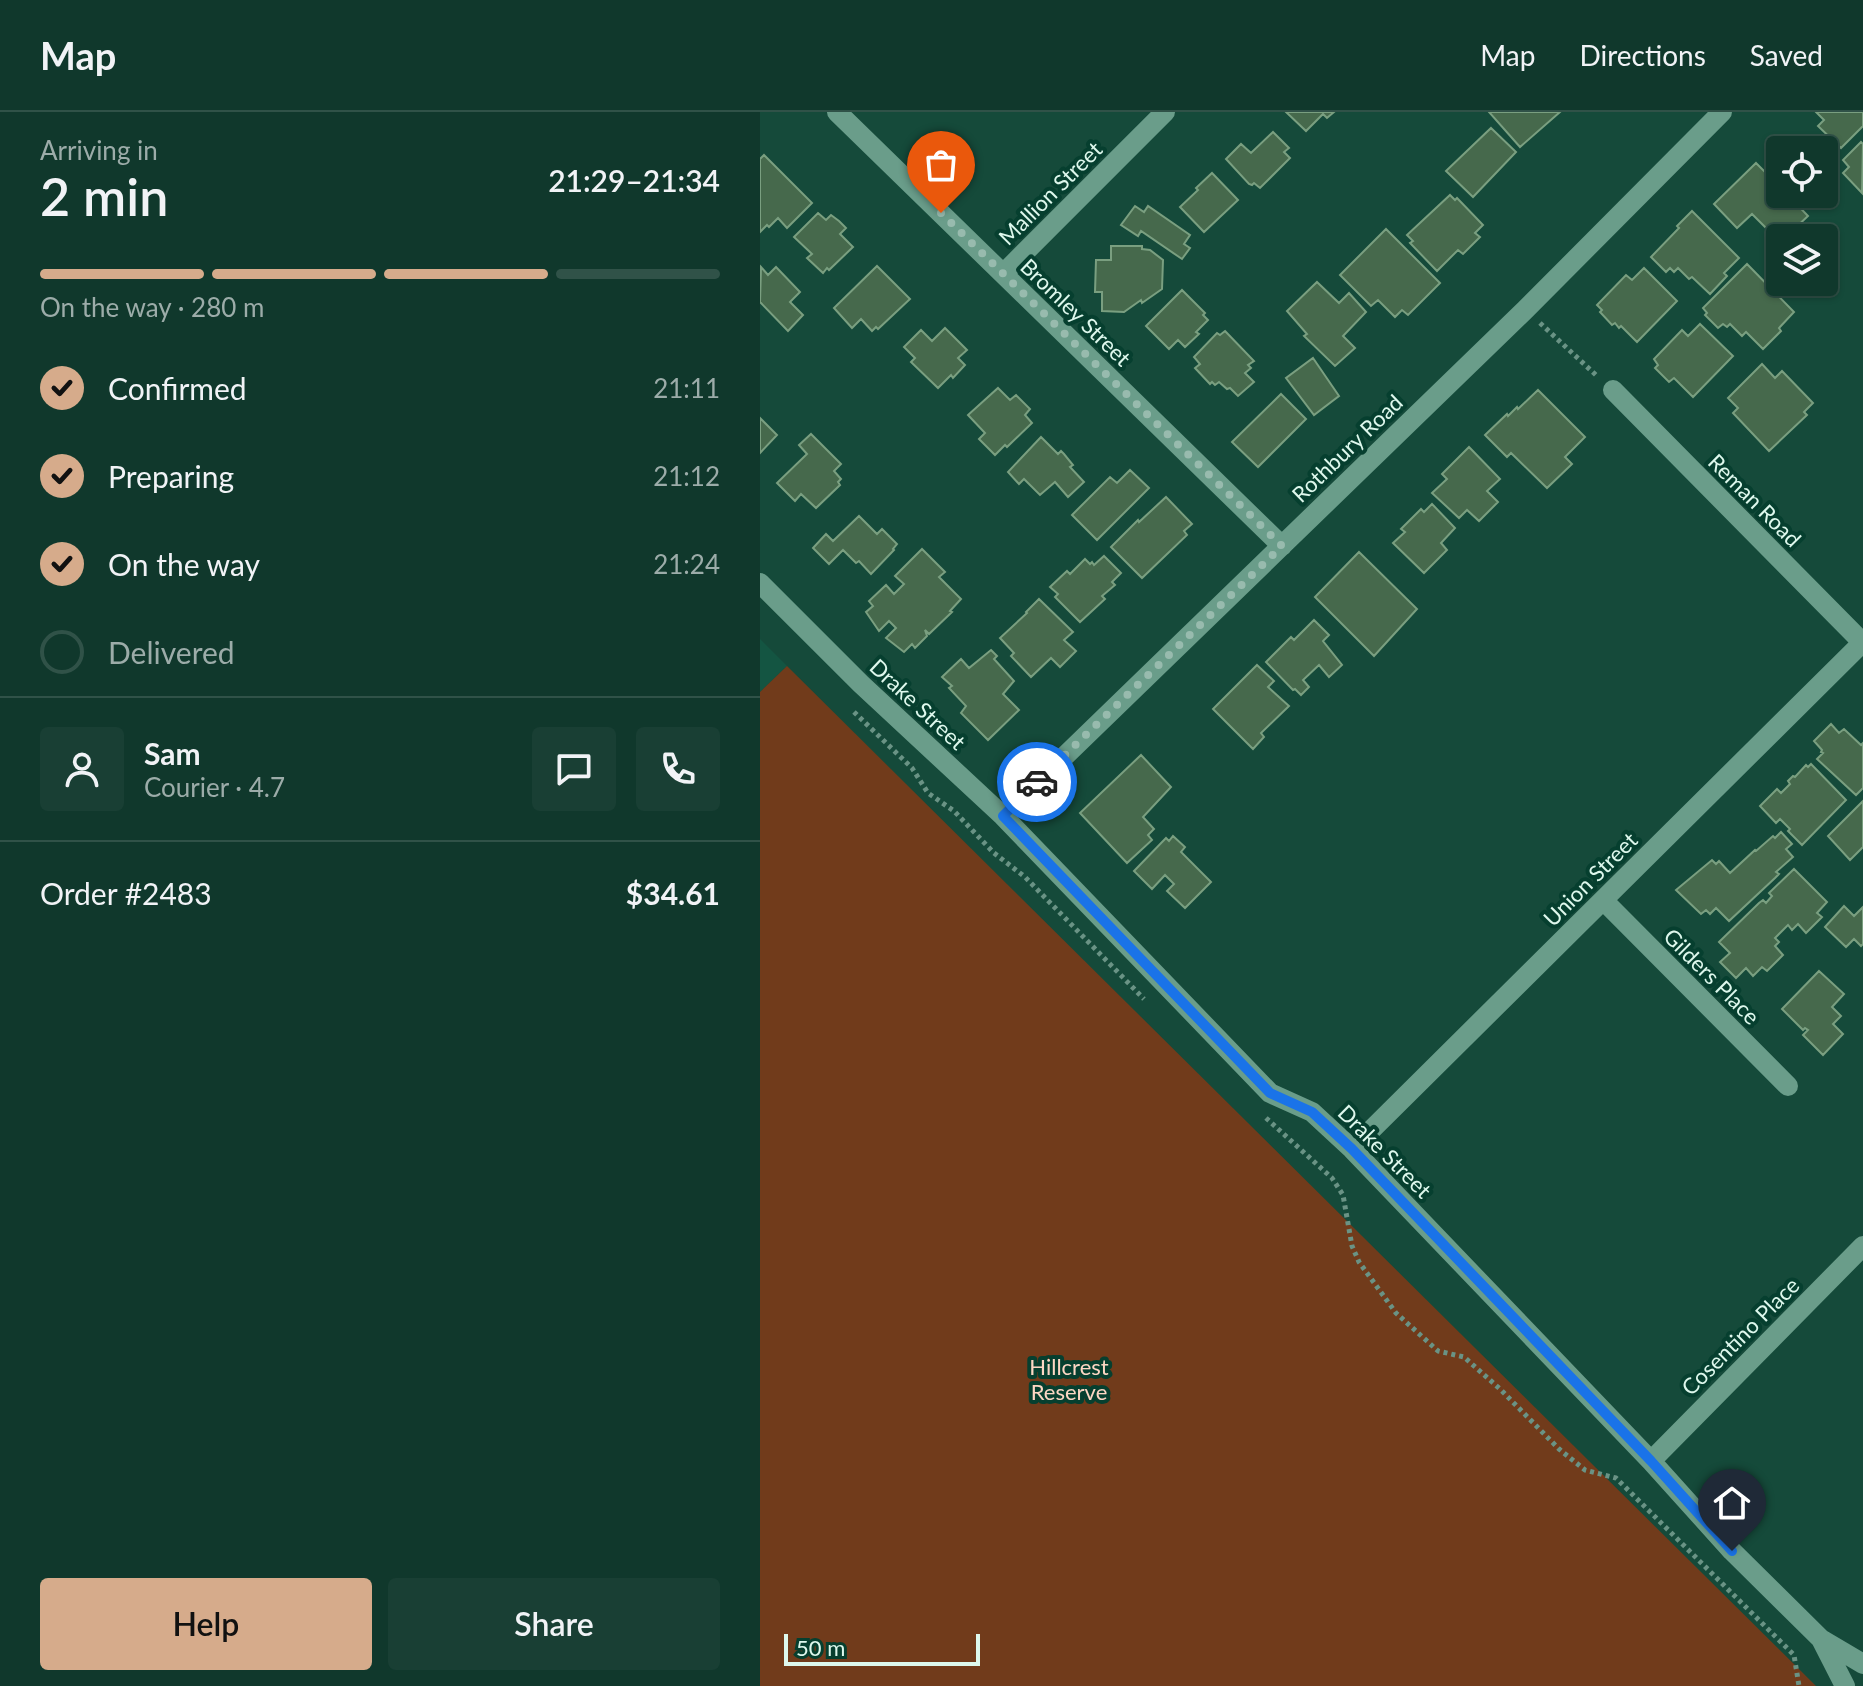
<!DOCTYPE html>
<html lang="en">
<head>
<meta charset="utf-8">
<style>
	:root { --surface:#10382c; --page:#193f34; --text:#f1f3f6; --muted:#9caca9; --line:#305248; --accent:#d6ab8b }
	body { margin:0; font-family:Lato,sans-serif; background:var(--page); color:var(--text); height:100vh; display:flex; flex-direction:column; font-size:30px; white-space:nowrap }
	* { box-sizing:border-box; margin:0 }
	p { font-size:26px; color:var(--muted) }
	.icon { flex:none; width:44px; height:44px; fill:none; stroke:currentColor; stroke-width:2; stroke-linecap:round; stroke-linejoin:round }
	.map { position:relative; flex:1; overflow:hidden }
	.drawer { display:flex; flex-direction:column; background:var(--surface); width:760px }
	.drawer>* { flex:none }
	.fabs { position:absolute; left:1006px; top:24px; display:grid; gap:16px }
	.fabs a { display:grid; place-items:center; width:72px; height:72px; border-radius:8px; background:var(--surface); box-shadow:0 2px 6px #0004,0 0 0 2px var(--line); font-size:40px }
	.scale { position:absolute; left:24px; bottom:20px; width:196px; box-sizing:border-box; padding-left:8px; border:4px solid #def8ed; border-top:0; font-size:22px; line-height:28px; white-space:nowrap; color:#def8ed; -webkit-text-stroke:6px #063f2f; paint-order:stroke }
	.pin { position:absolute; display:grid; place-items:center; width:68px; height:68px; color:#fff; margin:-82px -34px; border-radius:50% 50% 50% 0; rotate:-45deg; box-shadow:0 0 8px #0007 }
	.pin .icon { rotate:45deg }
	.courier { position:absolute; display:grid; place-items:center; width:80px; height:80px; margin:-40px; border:6px solid #1a73e8; border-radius:50%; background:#fff; color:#222; box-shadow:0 2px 10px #0007 }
	.head em { font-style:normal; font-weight:600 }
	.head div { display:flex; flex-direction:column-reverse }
	.head { display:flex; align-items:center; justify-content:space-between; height:136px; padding:0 40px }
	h1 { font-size:52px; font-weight:600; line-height:60px }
	.bar { display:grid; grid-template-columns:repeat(4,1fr); gap:12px 8px; align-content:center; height:96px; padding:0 40px }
	.bar i { height:10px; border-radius:6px; background:var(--line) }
	.bar .selected { background:var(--accent) }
	.bar p { grid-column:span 4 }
	.line { display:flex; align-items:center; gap:20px; padding:0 40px; border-top:2px solid var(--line) }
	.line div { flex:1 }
	.round { display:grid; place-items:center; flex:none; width:84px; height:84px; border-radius:8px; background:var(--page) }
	ol { padding:0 40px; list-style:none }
	li { display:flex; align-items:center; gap:24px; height:88px }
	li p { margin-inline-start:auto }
	li .icon { padding:8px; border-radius:50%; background:var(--accent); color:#111; stroke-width:4 }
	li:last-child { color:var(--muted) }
	li i { width:44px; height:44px; border:4px solid var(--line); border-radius:50% }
	.cta { display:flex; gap:16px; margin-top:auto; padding:16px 40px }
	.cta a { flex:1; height:92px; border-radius:8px; background:var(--accent); color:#111; font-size:32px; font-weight:600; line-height:92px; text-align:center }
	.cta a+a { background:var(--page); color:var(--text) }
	header { display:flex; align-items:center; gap:48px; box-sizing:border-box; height:112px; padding:0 40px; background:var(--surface); border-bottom:2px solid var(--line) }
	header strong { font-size:38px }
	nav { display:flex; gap:44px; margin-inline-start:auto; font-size:28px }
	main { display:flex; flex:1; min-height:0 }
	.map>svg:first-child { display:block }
	.built { fill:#145542 }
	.green { fill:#713b1b }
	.building { fill:#46694c; stroke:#7a9f80; stroke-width:2 }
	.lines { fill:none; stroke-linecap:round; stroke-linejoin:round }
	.path { stroke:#6a9385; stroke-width:5; stroke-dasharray:4 4; stroke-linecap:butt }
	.minor { stroke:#6a9d8a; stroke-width:20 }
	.done { stroke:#98bbae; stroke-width:8; stroke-dasharray:0 14.4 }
	.route { stroke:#1a73e8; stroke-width:10 }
	.labels { text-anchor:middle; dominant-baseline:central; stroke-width:8; stroke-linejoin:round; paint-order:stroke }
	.street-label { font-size:22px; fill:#def8ed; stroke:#063f2f }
	.park-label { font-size:22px; fill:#fdd7c4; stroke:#063f2f }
</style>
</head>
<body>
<header>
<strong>Map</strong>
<nav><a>Map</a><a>Directions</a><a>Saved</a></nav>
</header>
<main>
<section class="drawer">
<div class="head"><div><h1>2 min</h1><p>Arriving in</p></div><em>21:29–21:34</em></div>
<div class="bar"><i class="selected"></i><i class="selected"></i><i class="selected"></i><i></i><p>On the way · 280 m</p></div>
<ol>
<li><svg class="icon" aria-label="check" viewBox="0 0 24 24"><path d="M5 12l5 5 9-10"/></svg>Confirmed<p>21:11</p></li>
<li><svg class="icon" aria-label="check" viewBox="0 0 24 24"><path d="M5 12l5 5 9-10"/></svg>Preparing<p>21:12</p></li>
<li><svg class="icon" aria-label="check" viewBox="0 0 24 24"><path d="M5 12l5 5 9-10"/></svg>On the way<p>21:24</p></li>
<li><i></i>Delivered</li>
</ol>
<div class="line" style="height:144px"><a class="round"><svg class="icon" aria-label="person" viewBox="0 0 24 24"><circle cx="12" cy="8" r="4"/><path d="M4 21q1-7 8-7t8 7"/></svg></a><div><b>Sam</b><p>Courier · 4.7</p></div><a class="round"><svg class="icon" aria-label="chat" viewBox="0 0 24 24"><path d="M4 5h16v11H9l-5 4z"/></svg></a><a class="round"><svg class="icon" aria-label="phone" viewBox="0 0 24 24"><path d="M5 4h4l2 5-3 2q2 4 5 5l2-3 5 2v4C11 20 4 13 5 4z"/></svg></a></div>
<div class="line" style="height:104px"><div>Order #2483</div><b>$34.61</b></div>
<div class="cta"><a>Help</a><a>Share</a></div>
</section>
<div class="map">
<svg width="1103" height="1574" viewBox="0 0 1103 1574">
	<rect width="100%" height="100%" fill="#154a3a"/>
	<path class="built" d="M0,527l27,27 -27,26z"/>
	<path class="green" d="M27,554l1029,1020h-1056v-994z"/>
	<path class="building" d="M526,0h48l-7,6 -4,-4 -17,17z
		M729,0h71l-40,35z
		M1056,0h47v14l-22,22 -23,-22 6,-6z
		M731,16l25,24 -43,45 -27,-26z
		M513,20l16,16 -5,4 6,6 -30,30 -6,-5 -2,2 -3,-1 -23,-25 15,-15 10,9z
		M1101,30l2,2 -1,49 -19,-20 6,-6 -6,-7z
		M4,43l48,48 -25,25 -9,-10 -9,9 -2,-2 -7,7v-73z
		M996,51l24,24v7h7l21,22 -16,15 -3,-3 -11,12 -26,-26 -15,14 -23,-24z
		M452,61l26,27 -34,32 -24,-25 18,-17 -2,-2z
		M690,83l5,5 2,-2 26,27 -8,8 5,4 -17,17 -5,-4 -21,21 -27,-28 3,-2 -6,-6z
		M375,94l9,6 4,-6 42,29 -6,9 6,4 -8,11 -41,-28 -3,5 -17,-11z
		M932,99l47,47 -15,15 3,3 -17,18 -18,-17 -3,2 -11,-11 -4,4 -4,-4 -4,4 -15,-15 28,-29 -2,-2z
		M58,101l8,7 5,-5 8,6 7,7 -6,6 13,13 -24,23 -2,-2 -4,5 -16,-15 5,-4 -18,-17z
		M626,117l54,54 -32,32 -6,-5 -7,7 -17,-17 -7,6 -31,-31z
		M351,134h31v3l8,1 13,10 -1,29 -20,14 -1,-3 -17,12 -22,-1v-19h-7l1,-32h15z
		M987,152l47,48 -15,16 2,3 -18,18 -17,-17 -4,4 -12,-12 -3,3 -4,-3 -5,4 -13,-13 2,-2 -4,-5z
		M117,154l33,33 -32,30 -2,-2 -4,4 -11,-12 -9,9 -18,-20z
		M1,155l7,8 8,-8 24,25 -10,10 13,13 -15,16 -28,-29z
		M884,156l33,33 -40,41 -16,-16 -2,2 -4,-5 -3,2 -12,-13 2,-2 -5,-5 29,-30 6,5z
		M557,170l22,21 10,-10 17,19 -23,24 12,12 -20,18 -31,-30 3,-2 -20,-23z
		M422,178l23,23 -2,2 5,5 -12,12 3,2 -14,13 -7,-7 -9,9 -23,-23z
		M940,212l33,32 -40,41 -19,-19 -5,4 -14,-14 3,-3 -4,-6 28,-29 6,6z
		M185,216l22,22 -9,8 7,7 -12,13 -2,-3 -13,13 -27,-26 4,-4 -11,-11 17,-17 11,11z
		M465,219l29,30 -6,4 3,3 -6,5 9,9 -16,14 -8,-8 -3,1 -8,-7 -4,3 -3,-3 -2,2 -15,-16 5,-4 -6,-7 23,-24 3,2z
		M553,246l26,38 -25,19 -28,-37z
		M1002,252l13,14 7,-7 31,32 -9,9 3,3 -38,36 -36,-38 5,-5 -10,-10z
		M238,276l12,12 6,-5 14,14 -5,6 7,8 -25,24 -2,-2 -10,10 -16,-16 6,-6 -17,-18z
		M778,278l47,47 -20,20 7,7 -25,24 -36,-35 -4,4 -22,-22 22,-21 1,2 9,-9 1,2z
		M521,282l25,25 -48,48 -26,-25z
		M0,306l17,17 -17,18z
		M51,322l30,30 -7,7 7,8 -3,3 2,3 -24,23 -15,-14 -6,7 -18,-18 30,-29 -8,-9z
		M281,325l17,17 3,-3 3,3 9,11 -3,2 14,15 -16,15 -13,-15 -15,13 -16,-16 -5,5 -11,-12z
		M709,335l31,32 -13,12 11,11 -19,19 -12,-11 -8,8 -27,-25 15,-14 -5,-5z
		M370,358l19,18 -52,52 -25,-25 38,-38 7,6z
		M406,385l26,27 -8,7 3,4 -45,43 -31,-31 27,-27 1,2z
		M672,392l23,24 -14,15 6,7 -23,23 -31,-30 12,-11 -4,-3 20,-20 3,3z
		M99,404l18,18 5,-5 15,15 -4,5 1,1 -23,24 -12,-13 -3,2 -13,-13 -14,14 -16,-16 13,-14 7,7z
		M162,437l23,23 -6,5 22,22 -11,12 2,1 -23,22 -4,-4 2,6 -12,12 -3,-4 -8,8 -18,-14 10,-10 -7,-7 -10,10 -13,-19 7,-6 -4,-5 17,-16 8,9 10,-10 -9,-8z
		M599,440l58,57 -43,47 -59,-59z
		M344,444l17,17 -9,9 3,3 -13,11 3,3 -25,23 -25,-25 3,-3 -8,-7 17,-16 3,3 15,-15 5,5 2,-2 2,3z
		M279,487l34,33 -9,8 12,11 -16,16 -9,-9 -20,19 -20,-21 3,-3 -14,-15 27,-25 -1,-1z
		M554,508l15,15 -6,6 19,24 -13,12 -10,-12 -16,15 6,7 -8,8 -6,-6 -2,1 -27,-28 25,-25 3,3z
		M231,538l6,6 -3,3 20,22 -11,13 16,16 -31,30 -27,-27 5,-7 -17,-18 3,-2 -10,-9 19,-18 8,9z
		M497,553l17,16 -6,6 21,19 -28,27 3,4 -11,12 -40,-40z
		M1071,612l8,9 5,-4 17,16 2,-2v45l-7,7 -39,-36 6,-6 -2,-1 1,-2 -8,-9z
		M381,643l30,32 -28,30 11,12 -6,6 4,5 -25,23 -47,-50z
		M1051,652l35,36 -44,45 -14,-14 2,-2 -10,-10 -4,4 -16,-17 17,-17 4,4 9,-9 -2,-3 5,-5 2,1 11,-12 2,2z
		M1103,689v46l-13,13 -22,-24z
		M1021,720l11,12 -6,5 7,8 -17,15 3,2 -4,4 -46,43 -13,-13 -6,6 -4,-4 -5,4 -25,-24 36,-30 4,4 3,-3 11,12 25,-23 1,1 17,-15 2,2z
		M413,724l12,11 -4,5 30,30 -26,26 -18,-17 7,-7 -9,-9 -13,14 -18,-18 32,-33 3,3z
		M1034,757l33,33 -10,11 5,4 -16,16 -8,-9 -6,6 -4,-5 -13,13 4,4 -4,4 8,9 -16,16 -5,-4 -9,9 -7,-8 -10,10 -16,-16 10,-9 -11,-11 40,-39 4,-3 3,3 6,-7 -3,-3z
		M1084,794l10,10 9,-9v37l-2,2 -7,-7 -8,8 -21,-20z
		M1059,859l25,23 -12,13 9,9 -8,8 10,10 -20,21 -20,-20 5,-5 -3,-2 -2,2 -21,-21z"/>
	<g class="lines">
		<path class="path" d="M780,211l57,53
			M94,600l58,56 16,25 26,18 40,42 31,24 119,122
			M506,1006l66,60 11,17 9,51 7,16 37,51 42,38 26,6 36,32 59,60 26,21 31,8 178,177 5,31"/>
		<path class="minor" d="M77,0l445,434
			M243,162l162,-162
			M853,278l250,253
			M0,471l101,101 142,132 267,277 42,19 40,37 299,312 81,90 89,88 42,25
			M243,704l522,-506 197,-198
			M843,788l185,186
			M592,1037l510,-506
			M891,1349l212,-215
			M1061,1527l24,47"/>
	</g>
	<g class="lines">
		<path class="done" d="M181,101l341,333 -245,236"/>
		<path class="route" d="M277,670l-34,34 267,277 42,19 40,37 299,312 81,90"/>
	</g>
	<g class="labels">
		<g class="street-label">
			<text transform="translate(290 81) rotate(-45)">Mallion Street</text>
			<text transform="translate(316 200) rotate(44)">Bromley Street</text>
			<text transform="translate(587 336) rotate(-44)">Rothbury Road</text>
			<text transform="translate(995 388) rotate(45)">Reman Road</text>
			<text transform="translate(158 592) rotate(43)">Drake Street</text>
			<text transform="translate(830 767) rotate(-45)">Union Street</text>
			<text transform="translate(952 864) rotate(45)">Gilders Place</text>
			<text transform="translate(625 1039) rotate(45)">Drake Street</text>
			<text transform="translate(980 1224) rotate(-45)">Cosentino Place</text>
		</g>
		<g class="park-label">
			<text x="309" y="1254">Hillcrest<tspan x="309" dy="25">Reserve</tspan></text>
		</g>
	</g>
</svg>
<div class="fabs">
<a><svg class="icon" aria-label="locate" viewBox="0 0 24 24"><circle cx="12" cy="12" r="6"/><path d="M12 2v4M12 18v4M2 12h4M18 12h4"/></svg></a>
<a><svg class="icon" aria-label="layers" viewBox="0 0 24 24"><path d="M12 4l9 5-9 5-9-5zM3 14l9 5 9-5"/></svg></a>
</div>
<div class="scale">50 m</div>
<div class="pin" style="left:181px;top:101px;background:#ea580c"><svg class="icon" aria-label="bag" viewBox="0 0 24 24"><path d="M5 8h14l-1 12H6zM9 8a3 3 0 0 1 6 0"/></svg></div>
<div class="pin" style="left:972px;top:1439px;background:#1f2937"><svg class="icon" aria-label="home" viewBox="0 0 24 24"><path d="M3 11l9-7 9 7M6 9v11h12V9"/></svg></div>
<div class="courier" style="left:277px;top:670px"><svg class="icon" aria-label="car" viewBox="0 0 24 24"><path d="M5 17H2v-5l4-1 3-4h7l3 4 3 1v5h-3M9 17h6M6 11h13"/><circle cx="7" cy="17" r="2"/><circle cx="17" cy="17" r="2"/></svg></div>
</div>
</main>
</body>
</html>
